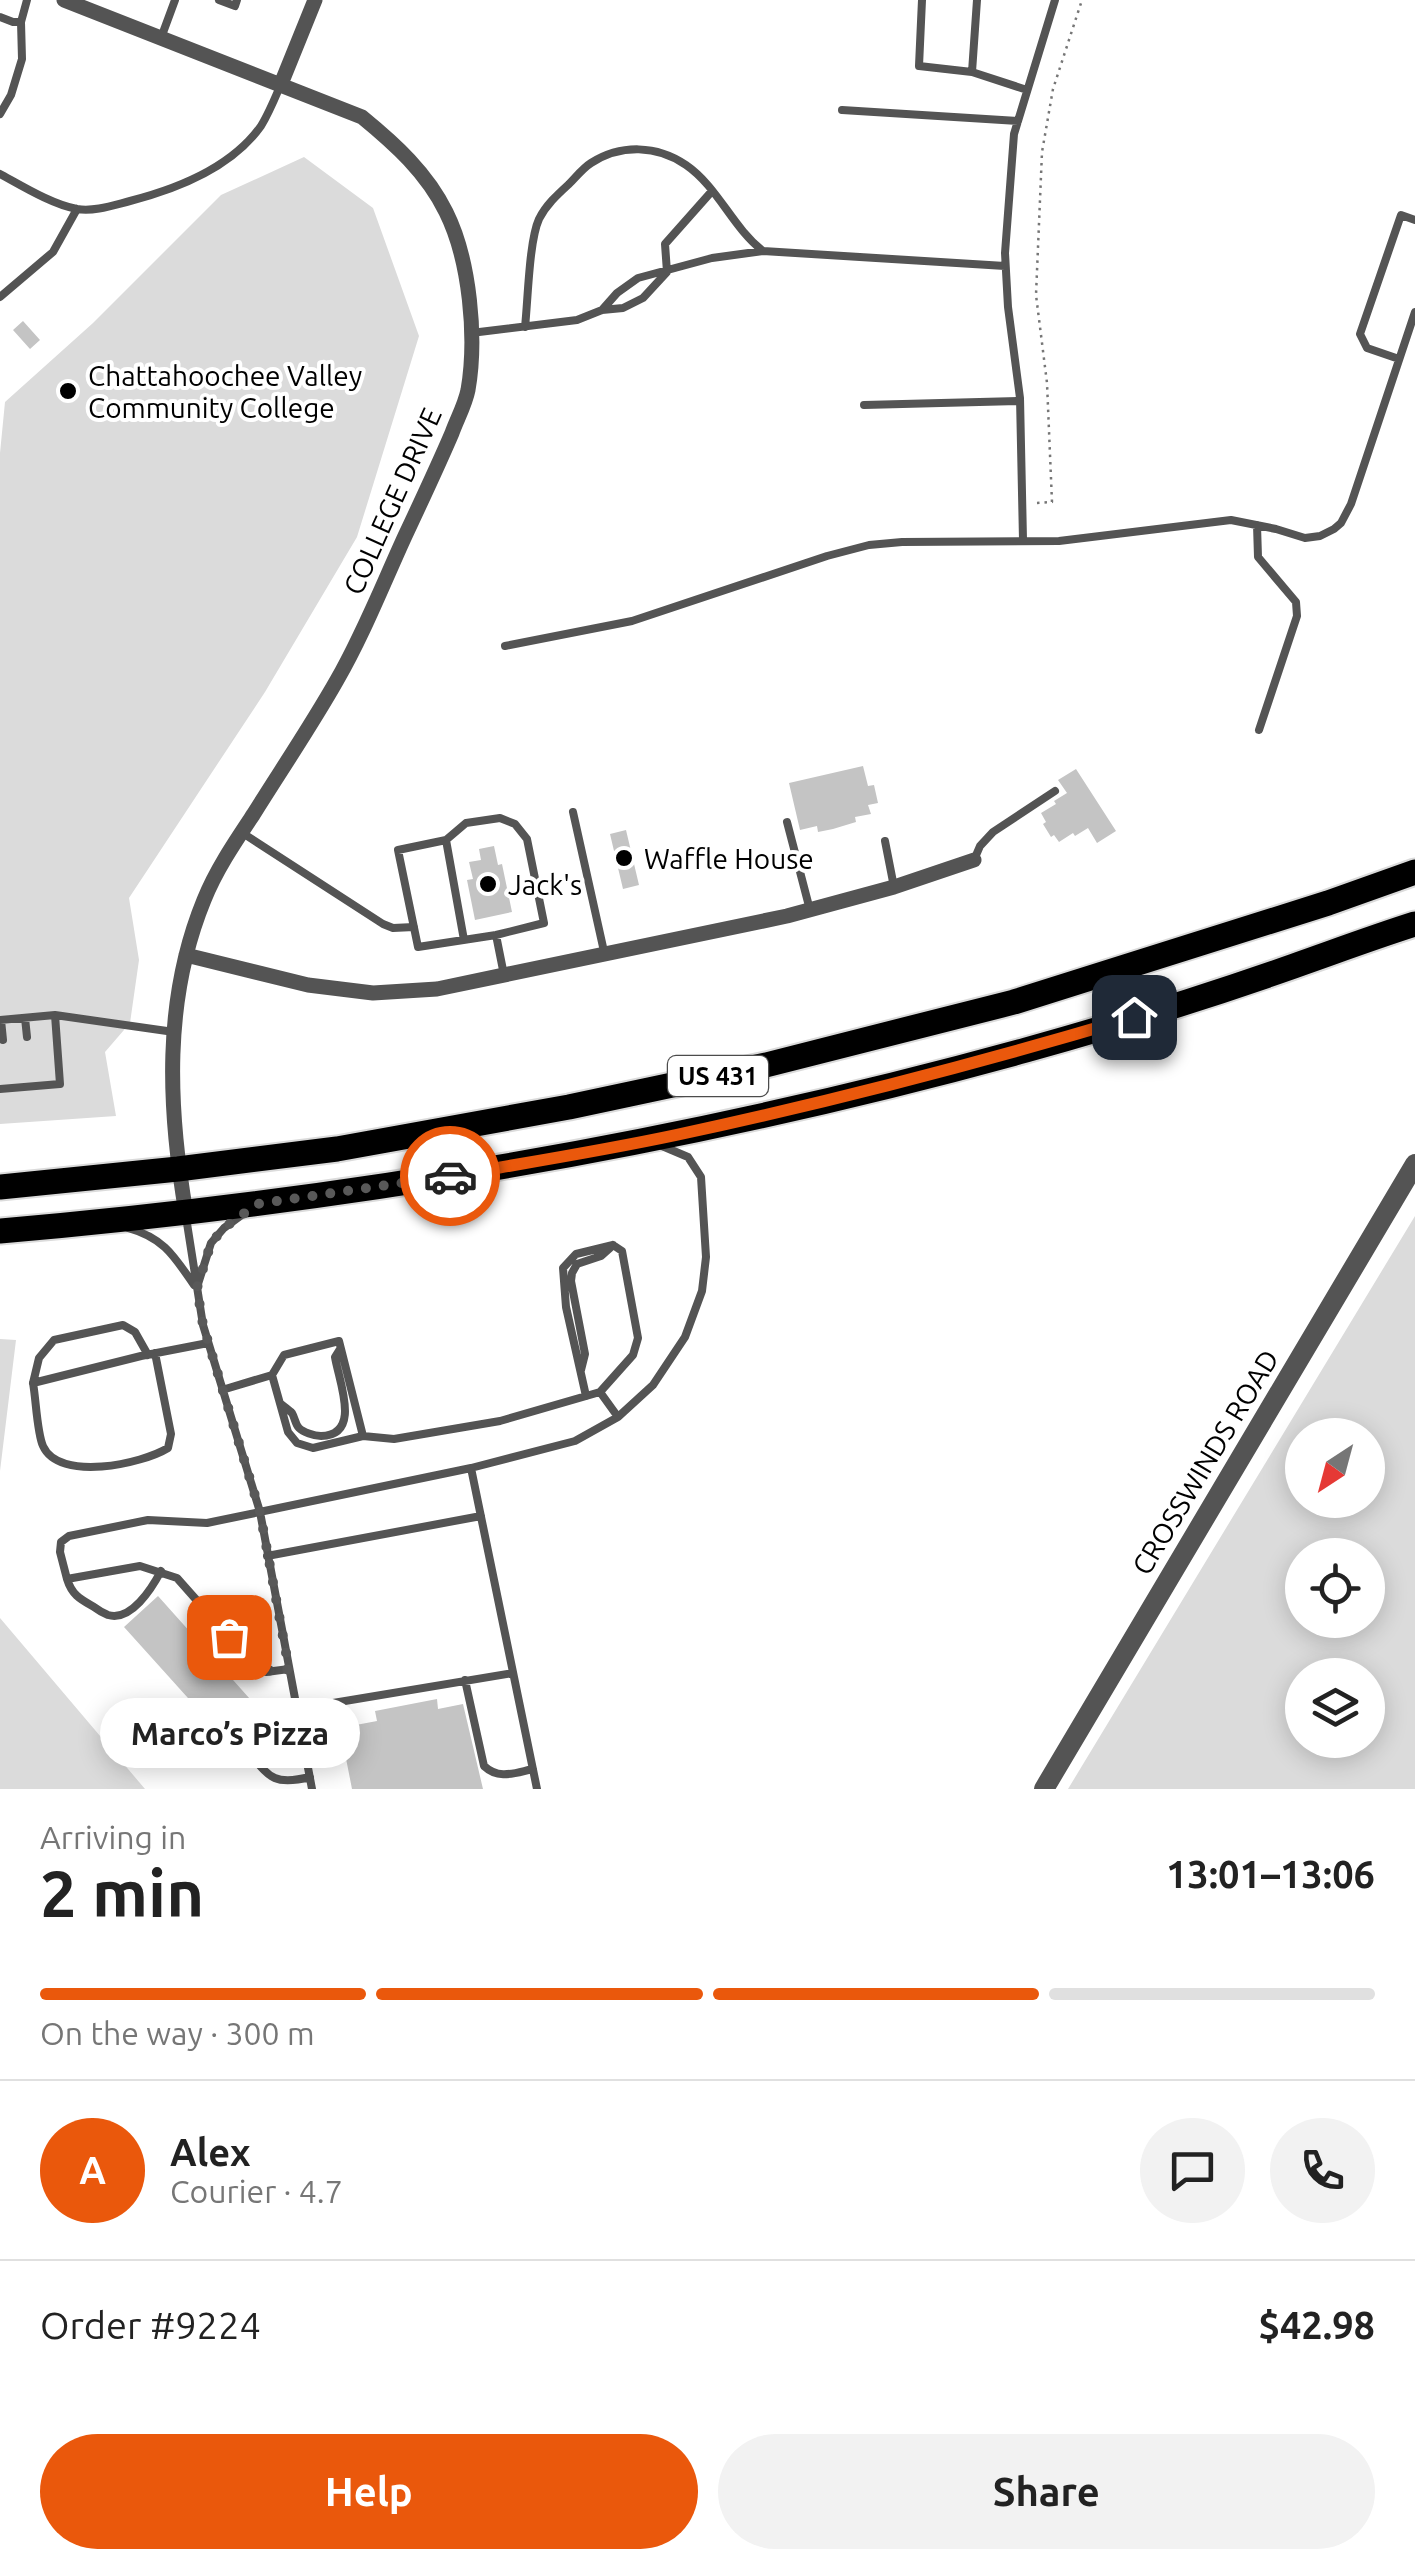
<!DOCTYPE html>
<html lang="en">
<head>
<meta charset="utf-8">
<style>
	:root { --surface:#fff; --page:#f2f2f2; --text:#222; --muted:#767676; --line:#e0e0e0; --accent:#ea580c }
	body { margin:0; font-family:Ubuntu,sans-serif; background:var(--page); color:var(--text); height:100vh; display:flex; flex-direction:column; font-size:38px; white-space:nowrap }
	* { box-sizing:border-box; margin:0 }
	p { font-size:32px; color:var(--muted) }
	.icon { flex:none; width:55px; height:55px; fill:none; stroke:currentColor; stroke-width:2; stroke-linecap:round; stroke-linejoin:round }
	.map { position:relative; height:1789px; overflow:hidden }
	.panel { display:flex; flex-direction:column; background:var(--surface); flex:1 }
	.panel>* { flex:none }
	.needle { width:65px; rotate:216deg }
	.controls { position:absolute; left:1285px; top:1418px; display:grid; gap:20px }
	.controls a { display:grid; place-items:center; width:100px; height:100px; border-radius:50%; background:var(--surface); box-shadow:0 5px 25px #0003; font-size:50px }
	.pin { position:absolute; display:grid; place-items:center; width:85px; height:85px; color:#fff; margin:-42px; border-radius:20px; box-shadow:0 5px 15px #0006 }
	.courier { position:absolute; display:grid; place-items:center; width:100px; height:100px; margin:-50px; border:8px solid #ea580c; border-radius:50%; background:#fff; color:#222; box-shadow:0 2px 12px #0007 }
	.bubble { position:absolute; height:70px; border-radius:35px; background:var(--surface); box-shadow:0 5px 25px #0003; font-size:32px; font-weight:600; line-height:70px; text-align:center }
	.headline em { font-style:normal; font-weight:600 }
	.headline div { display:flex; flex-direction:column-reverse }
	.headline { display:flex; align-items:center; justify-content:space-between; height:170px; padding:0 40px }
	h1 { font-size:65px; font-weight:600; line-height:75px }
	.bar { display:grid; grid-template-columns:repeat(4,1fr); gap:15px 10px; align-content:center; height:120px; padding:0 40px }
	.bar i { height:12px; border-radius:8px; background:var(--line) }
	.bar .on { background:var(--accent) }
	.bar p { grid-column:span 4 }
	.line { display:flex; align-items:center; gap:25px; padding:0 40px; border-top:2px solid var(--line) }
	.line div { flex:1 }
	.round { display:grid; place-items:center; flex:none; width:105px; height:105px; border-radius:52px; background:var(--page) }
	.button { display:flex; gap:20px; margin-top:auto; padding:20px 40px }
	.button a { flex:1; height:115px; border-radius:60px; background:var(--accent); color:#fff; font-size:40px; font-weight:600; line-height:115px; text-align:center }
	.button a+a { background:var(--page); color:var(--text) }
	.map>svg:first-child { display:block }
	.green { fill:#dbdbdb; fill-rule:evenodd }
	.building { fill:#c4c4c4 }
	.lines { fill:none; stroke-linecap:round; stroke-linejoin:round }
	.trunk-casing { stroke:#dbdbdb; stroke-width:29 }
	.path { stroke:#767676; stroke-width:2.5; stroke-dasharray:2.5 5; stroke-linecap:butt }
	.service { stroke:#545454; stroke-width:8 }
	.minor { stroke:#545454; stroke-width:15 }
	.tertiary { stroke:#545454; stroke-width:20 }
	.trunk { stroke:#000; stroke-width:25 }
	.done { stroke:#595959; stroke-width:10; stroke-dasharray:0 18 }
	.route { stroke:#ea580c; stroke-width:12 }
	.poi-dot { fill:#000; stroke:#fff; stroke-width:4 }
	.labels { text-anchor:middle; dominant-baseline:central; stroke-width:8; stroke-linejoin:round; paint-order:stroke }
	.shield { fill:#fff; stroke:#4c4c4c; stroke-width:2.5 }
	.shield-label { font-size:25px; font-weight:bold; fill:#000 }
	.poi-label { font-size:28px; fill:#000; stroke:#fff; text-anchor:start }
	.street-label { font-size:28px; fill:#000; stroke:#fff }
</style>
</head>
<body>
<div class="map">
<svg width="1415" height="1789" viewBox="0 0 1415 1789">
	<rect width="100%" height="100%" fill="#fff"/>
	<path class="green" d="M304,157l69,51 46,128 -62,201 -92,155 -136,206 10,62 -9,63 -25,29 11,64 -116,8v-671l5,-51 88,-79 128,-128z
		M1415,1216v573h-347zM1368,1435v65h-66v-65zM1368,1555v65h-66v-65zM1368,1675v65h-66v-65z
		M0,1339l16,1 -16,131z
		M0,1618l145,171h-145z"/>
	<path class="building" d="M23,321l17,19 -10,9 -17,-19z
		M863,766l5,20 6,-1 4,18 -10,2 3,9 -16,3 1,5 -23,7 -15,3 -1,-6 -17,4 -11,-47z
		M1076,769l40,62 -19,12 -9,-15 -13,8 -2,-3 -14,9 -5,-7 -3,2 -8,-13 3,-2 -5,-9 15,-9 -2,-3 13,-8 -9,-13z
		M626,830l13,55 -16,4 -13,-55z
		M494,846l4,19 4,-1 10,48 -37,8 -8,-40 6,-1 -4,-17 12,-2 -2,-11z
		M158,1596l109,122 -22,20 -7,2 -5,8 -109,-121z
		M437,1699l1,10 25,-5 20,85h-131l-12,-61 37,-7 -2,-10z"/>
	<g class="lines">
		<g class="trunk-casing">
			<path id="trunk" d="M0,1187l178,-18 159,-20 232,-42 197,-42 248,-63 314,-99 87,-31
				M0,1231c347,-30 690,-88 1026,-181 90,-25 180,-53 268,-84 40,-14 80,-29 121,-42"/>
		</g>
		<path class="path" d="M1037,503l15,-1 -5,-119 -11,-88 6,-143 11,-63 29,-89"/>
		<path class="service" d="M219,0l16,6 2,-6
			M922,0l-3,66 53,6 55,18
			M0,17l13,5h8
			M161,38l14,-38
			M972,72l5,-72
			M842,110l176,11
			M0,114l11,-19 11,-36 -1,-37 6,-22
			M0,174c22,12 53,31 77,35 17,3 37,-4 53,-8 47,-12 102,-34 131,-75 8,-13 14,-28 20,-42
			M0,297l53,-45 24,-43
			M602,310l15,-17 21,-15 74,-20 51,-7 242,15
			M525,327c3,-27 4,-86 14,-108 7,-14 18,-24 30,-35 7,-7 14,-16 22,-21 30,-19 66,-18 95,2 32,22 46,62 77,86
			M471,333l106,-13 25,-10 21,-2 20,-10 24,-26 -2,-28 47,-53
			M1399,359l-32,-11 -7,-14 41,-119 14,5
			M864,405l156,-4
			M1257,525l1,32 38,45 1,14 -38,114
			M1023,540l-3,-142 -12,-91 -3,-54 9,-119 41,-134
			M505,646l127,-25 195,-65 42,-11 33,-3 157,-1 172,-21 45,9 29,9 15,-2 14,-7 7,-6 10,-19 64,-192
			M573,812l32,144
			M787,822l23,88
			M241,832l142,92 10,4 21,-1
			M446,840l-48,10 20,97 78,-12 48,-12 -17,-84 -12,-15 -15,-6 -34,5 -20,17 18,100
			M885,841l9,46
			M974,860l6,-14 13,-14 62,-41
			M496,935l8,40
			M25,1018l2,19
			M0,1020l55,-5 119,17
			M1,1020l2,20
			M0,1089l60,-5 -5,-69
			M186,1217l17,108 57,187 52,277
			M128,1228c36,10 46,28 66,57
			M613,1245l9,6 16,87 -5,17 -33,37 18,25
			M198,1284l13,-41 13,-15 19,-14
			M155,1353l16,81 -3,14c-26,16 -109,34 -125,-2 -6,-13 -7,-47 -10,-63l108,-27 67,-13
			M581,1370l4,-16 -14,-73 1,-8 5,-9 24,-8 9,-8
			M272,1375l16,57 9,11 16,5 50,-12 31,3 106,-18 100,-29
			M33,1383l6,-25 15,-18 69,-15 12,7 13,23
			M222,1390l50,-15 12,-20 55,-14 24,95
			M586,1396l-20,-89 -3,-39 13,-14 37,-9
			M280,1403c3,3 9,7 12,10 3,5 3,11 7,15 4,4 15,8 22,8 41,-1 18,-54 14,-79l5,-8
			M471,1468l104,-27 43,-24 35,-32 32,-48 17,-46 4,-34 -5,-80 -13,-20 -26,-11
			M267,1556l214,-40
			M67,1579c5,16 13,20 27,28 4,3 9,6 14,8 23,7 44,-27 53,-44
			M289,1669l-23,3 -11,-6 -78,-88 -37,-12 -73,13 -7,-27 1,-10 8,-6 79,-16 59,3 264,-55 66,321
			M465,1680l19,86c15,14 30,7 49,3
			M297,1709l216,-36
			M243,1745c25,29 26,42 67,32"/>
		<path class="minor" d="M64,0l298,117c33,27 65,56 84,95 24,48 31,126 22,178 -3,15 -11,29 -16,43 -15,35 -31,69 -47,103 -22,48 -42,99 -68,144 -26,46 -56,90 -84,135 -18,27 -37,55 -49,85 -41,100 -36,208 -18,313
			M281,84l34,-84
			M186,955l122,30 65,8 64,-4 350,-73 107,-29 80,-27"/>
		<path class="tertiary" d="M1044,1789l371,-625"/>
		<use href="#trunk" class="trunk"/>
	</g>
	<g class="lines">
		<path class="done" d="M229,1637c20,22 27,40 60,32l-29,-157 -57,-187 -6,-37 14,-45 13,-15 33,-24 193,-28"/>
		<path class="route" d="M450,1176c75,-13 151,-25 226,-41 154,-33 307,-73 458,-118"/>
	</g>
	<g class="poi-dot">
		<circle cx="68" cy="391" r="10"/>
		<circle cx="624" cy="858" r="10"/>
		<circle cx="488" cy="884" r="10"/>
	</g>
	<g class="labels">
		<rect class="shield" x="668" y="1056" width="100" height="40" rx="8"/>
		<g class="shield-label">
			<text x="718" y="1076">US 431</text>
		</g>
		<g class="poi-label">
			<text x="88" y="375">Chattahoochee Valley<tspan x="88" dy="32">Community College</tspan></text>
			<text x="644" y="858">Waffle House</text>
			<text x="508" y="884">Jack's</text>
		</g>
		<g class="street-label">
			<text transform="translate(392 501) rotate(-66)">COLLEGE DRIVE</text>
			<text transform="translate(1205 1462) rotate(-59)">CROSSWINDS ROAD</text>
		</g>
	</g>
</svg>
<div class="controls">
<a><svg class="needle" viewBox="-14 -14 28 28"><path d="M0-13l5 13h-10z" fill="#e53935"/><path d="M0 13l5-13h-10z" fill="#767676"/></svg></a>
<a><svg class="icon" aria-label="locate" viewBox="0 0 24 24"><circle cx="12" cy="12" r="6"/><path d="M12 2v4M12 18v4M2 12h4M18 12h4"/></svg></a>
<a><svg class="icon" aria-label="layers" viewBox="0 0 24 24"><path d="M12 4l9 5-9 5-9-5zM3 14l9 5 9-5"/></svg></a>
</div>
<div class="pin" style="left:229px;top:1637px;background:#ea580c"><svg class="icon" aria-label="bag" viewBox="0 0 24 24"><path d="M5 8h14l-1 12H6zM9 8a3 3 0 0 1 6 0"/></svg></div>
<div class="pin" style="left:1134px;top:1017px;background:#1f2937"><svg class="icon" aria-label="home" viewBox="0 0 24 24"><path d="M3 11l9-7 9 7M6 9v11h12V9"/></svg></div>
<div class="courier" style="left:450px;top:1176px"><svg class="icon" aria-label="car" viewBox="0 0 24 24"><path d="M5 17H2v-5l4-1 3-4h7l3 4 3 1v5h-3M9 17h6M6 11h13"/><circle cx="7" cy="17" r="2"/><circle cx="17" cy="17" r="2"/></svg></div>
<div class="bubble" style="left:100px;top:1698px;width:260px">Marco’s Pizza</div>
</div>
<section class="panel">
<div class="headline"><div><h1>2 min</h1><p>Arriving in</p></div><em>13:01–13:06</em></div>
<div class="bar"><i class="on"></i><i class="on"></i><i class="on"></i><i></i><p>On the way · 300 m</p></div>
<div class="line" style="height:180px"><b class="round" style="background:var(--accent);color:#fff">A</b><div><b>Alex</b><p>Courier · 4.7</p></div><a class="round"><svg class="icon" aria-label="chat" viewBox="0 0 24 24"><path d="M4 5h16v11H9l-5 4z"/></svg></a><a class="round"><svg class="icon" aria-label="phone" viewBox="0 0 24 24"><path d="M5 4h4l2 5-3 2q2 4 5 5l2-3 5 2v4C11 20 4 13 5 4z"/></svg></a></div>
<div class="line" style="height:130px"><div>Order #9224</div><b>$42.98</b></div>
<div class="button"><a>Help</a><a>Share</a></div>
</section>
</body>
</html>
